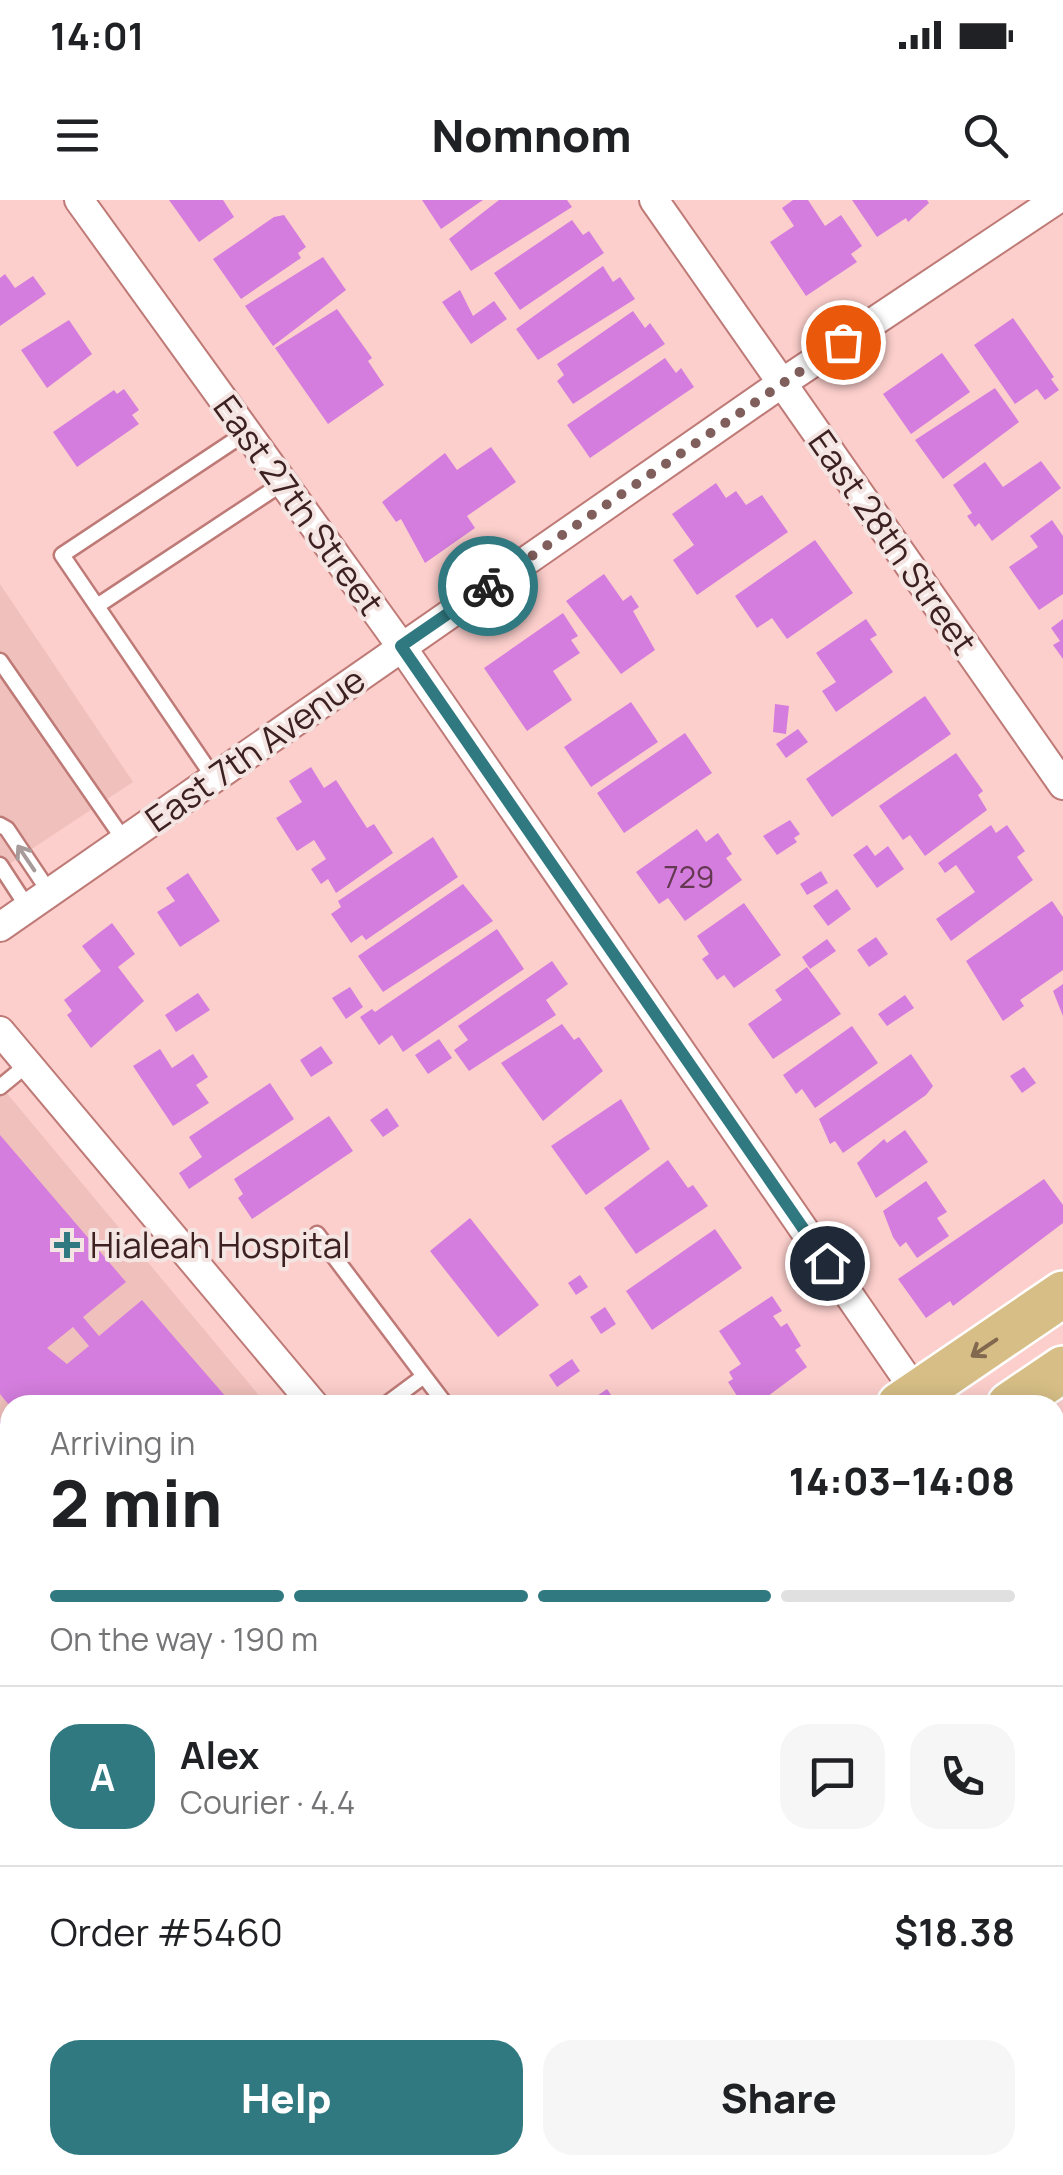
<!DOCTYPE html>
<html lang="en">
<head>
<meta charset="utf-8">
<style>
	:root { --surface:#fff; --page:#f6f6f6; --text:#202124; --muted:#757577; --line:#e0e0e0; --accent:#307980 }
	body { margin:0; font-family:Manrope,sans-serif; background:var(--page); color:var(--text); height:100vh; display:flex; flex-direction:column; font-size:38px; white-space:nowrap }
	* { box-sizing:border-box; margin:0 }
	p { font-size:32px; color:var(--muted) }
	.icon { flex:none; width:55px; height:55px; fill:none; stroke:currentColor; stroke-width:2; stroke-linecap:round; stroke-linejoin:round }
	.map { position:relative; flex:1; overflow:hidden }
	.drawer { position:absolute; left:0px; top:1195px; width:1065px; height:780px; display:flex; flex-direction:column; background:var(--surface); border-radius:30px 30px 0 0; box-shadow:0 5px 25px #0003 }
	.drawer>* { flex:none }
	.pin { position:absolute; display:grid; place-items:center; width:85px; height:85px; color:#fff; margin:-42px; border:5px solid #fff; border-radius:50%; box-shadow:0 2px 10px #0007 }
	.courier { position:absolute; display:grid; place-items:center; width:100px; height:100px; margin:-50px; border:8px solid #307980; border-radius:50%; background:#fff; color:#222; box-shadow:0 2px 12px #0007 }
	.headline em { font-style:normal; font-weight:800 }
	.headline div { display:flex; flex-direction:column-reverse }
	.headline { display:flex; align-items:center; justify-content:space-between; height:170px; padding:0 50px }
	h1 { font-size:65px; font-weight:800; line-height:75px }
	.bar { display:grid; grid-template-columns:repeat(4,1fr); gap:15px 10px; align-content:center; height:120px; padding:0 50px }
	.bar i { height:12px; border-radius:8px; background:var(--line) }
	.bar .active { background:var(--accent) }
	.bar p { grid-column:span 4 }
	.line { display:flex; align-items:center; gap:25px; padding:0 50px; border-top:2px solid var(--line) }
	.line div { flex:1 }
	.round { display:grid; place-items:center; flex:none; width:105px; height:105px; border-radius:30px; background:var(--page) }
	.button { display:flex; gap:20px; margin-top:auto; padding:20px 50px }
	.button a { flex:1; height:115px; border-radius:30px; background:var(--accent); color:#fff; font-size:40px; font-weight:800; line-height:115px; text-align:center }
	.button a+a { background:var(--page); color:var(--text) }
	.status { display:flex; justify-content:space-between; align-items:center; height:70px; padding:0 50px; background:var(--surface); direction:ltr }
	.status svg { height:28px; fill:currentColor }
	header { display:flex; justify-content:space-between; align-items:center; height:130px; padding:0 50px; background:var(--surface); font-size:45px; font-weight:800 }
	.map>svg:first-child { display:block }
	.built { fill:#f0c0bc }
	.building { fill:#d47dde; fill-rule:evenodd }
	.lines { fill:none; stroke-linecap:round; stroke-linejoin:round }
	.lane-casing { stroke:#be7a76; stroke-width:19 }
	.street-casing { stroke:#be7a76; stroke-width:32 }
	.primary-casing { stroke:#fff; stroke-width:50 }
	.lane { stroke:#fff; stroke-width:14 }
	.street { stroke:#fff; stroke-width:28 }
	.primary { stroke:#d7be86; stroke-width:45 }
	.rail-casing { stroke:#765553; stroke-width:11 }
	.rail { stroke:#f4e5e3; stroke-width:8; stroke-dasharray:22; stroke-linecap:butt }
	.oneway { stroke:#a89b9b }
	.oneway2 { stroke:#82684e }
	.done { stroke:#805e5c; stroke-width:10; stroke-dasharray:0 18 }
	.route { stroke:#307980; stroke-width:12 }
	.poi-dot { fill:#307980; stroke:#f4e5e3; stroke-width:4 }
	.labels { text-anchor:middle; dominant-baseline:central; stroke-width:8; stroke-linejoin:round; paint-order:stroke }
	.number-label { font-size:30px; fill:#633850 }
	.street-label { font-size:35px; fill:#3d2120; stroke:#f4e5e3 }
	.poi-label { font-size:35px; fill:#3d2120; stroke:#f4e5e3; text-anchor:start }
</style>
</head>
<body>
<div class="status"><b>14:01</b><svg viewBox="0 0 49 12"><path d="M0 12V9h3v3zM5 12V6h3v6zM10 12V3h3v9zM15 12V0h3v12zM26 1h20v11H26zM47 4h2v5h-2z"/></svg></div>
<header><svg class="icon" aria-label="menu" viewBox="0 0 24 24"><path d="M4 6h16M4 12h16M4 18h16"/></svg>Nomnom<svg class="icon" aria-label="search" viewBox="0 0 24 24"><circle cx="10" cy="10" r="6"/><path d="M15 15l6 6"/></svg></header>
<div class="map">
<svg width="1063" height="1975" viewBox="0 0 1063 1975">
	<rect width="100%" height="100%" fill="#fccfcc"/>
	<path class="built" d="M0,384l133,198 -133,88z
		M0,885l267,320h-257v288l-10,-11z"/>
	<path class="building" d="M169,0h54l11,17 -35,25z
		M422,0h61l-42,29z
		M499,0h68l5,7 -101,64 -22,-32z
		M793,0h15l17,26 16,-11 21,31 -11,8 6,8 -51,34 -36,-54 24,-16 -12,-18z
		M852,0h75l2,3 -21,19 -2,-4 -29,19z
		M284,15l22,32 -8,6 3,5 -60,41 -28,-40 61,-42z
		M572,20l11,15 6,-4 15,22 -84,57 -26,-37z
		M323,57l23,33 -73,56 -28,-40z
		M603,66l10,16 7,-5 15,22 -97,61 -22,-31z
		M5,74l10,14 18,-12 13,18 -46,32v-48z
		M460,90l13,26 21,-15 13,18 -36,25 -29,-42z
		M337,109l35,49 -4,3 16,24 -56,39 -53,-76z
		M633,111l12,17 5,-5 15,21 -92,60 -16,-23 7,-6 -7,-11z
		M1013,118l41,59 -3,2 8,11 -14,10 -8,-11 -22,15 -41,-59z
		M69,120l23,34 -45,34 -26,-38z
		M942,153l28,39 -59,42 -28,-40z
		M665,158l11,15 5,-5 13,19 -104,71 -23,-33z
		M995,188l24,34 -76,57 -28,-39z
		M124,189l15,21 -7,5 7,9 -62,43 -24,-35 61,-42 3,4z
		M491,247l25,35 -49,34 8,12 -50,35 -24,-44 -5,3 -14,-20 63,-49 12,17z
		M1041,261l20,27 -69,53 -13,-18 -4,4 -8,-11 5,-3 -19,-28 32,-23 18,25z
		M716,283l10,15 10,-7 10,14 16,-10 26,37 -91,63 -24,-35 21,-15 -22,-31z
		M1052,320l11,16v58l-24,16 -30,-43 29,-20 -8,-11z
		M815,340l38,53 -66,46 -15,-21 -15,10 -22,-32z
		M604,374l19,27 8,-6 8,12 -6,4 22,39 -34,24 -55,-73z
		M563,413l15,23 -7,4 9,13 -27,18 19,29 -45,31 -43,-63z
		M866,419l11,16 -7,4 23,33 -57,40 -14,-21 14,-9 -20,-29z
		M1063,419v40l-10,-14 7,-4 -9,-13z
		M925,496l26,38 -119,83 -26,-38z
		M631,502l27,40 -67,45 -27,-40z
		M775,504l14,2 -3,28 -13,-2z
		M798,529l10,13 -22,16 -10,-14z
		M685,533l27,40 -88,60 -27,-40z
		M956,553l27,38 -5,4 9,15 -62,46 -15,-21 -7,5 -24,-34z
		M311,567l13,21 12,-8 31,48 7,-4 19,29 -57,40 -8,-14 -7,5 -10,-15 15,-10 -12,-19 -17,11 -21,-33 26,-16 -13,-21z
		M790,620l10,14 -6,4 3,4 -20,13 -14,-19z
		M991,625l5,8 11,-8 18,26 -8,6 16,23 -82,61 -15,-22 39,-27 -19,-27 -11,8 -7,-10z
		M697,629l9,13 12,-9 14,21 -6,4 16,22 -57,41 -17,-23 -9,6 -23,-32z
		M433,637l25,40 -92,63 -4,-5 -11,8 -20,-29 10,-7 -3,-6z
		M867,645l8,11 13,-10 16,23 -27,19 -24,-33z
		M821,671l7,12 -21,12 -7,-11z
		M188,673l32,48 -40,26 -23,-35 18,-11 -9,-13z
		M463,684l30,37 -110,71 -25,-36z
		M837,689l14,20 -23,17 -15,-20z
		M1052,701l11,16v53l-43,30 4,6 -21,15 -37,-60z
		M744,703l37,52 -47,33 -10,-13 -7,5 -15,-21 7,-5 -12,-18z
		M112,723l23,31 -17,13 26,34 -53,47 -24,-33 5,-4 -8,-11 37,-29 -19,-25z
		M497,729l27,40 -121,83 -11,-17 -13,10 -19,-28 12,-8 3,3z
		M876,737l12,17 -19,13 -12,-17z
		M827,739l9,12 -26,18 -8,-12z
		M552,761l16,23 -22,16 10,15 -87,56 -15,-21 14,-10 -10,-14z
		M807,767l34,47 -68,45 -25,-35 34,-24 -7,-10z
		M1063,784v32l-10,-25z
		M350,787l13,20 -17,12 -14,-21z
		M198,793l12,17 -34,22 -11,-17z
		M905,795l9,13 -27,18 -9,-12z
		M562,824l12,16 5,-3 24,34 -60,50 -42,-58z
		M852,826l26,37 -63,45 -13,-19 -6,5 -13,-19z
		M439,839l13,19 -24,16 -13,-19z
		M321,846l12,17 -22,14 -11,-17z
		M160,849l12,19 21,-14 15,23 -12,8 13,18 -36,23 -40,-60z
		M911,854l22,32 -7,9 -83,58 -8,-12 -5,3 -11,-25z
		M1024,867l12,16 -14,10 -12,-17z
		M270,883l24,36 -105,70 -10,-16 23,-16 -13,-20z
		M621,899l29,50 -64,46 -35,-49z
		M387,908l12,18 -16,11 -13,-17z
		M329,916l24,35 -101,68 -14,-21 5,-4 -9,-15z
		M905,930l23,32 -52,36 -19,-35 27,-24 3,4z
		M0,935l126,147 -43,35 16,19 43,-36 91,105h-224l-9,-11zM73,1127l16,19 -22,18 -20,-16z
		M668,960l20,28 5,-3 15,21 -72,48 -32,-46z
		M1044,979l19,26v18l-110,83 -3,-5 -24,17 -28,-39z
		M926,981l21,31 -10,6 12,18 -32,22 -11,-16 -6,5 -7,-10 -10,-26z
		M470,1018l69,87 -41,32 -68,-86z
		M715,1029l27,39 -90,62 -26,-39z
		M580,1075l8,12 -12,8 -8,-12z
		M772,1096l10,15 -9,5 8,11 6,-4 14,23 -6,4 12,17 -51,38h-13l-15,-23 5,-3 -4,-7 12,-8 -22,-33z
		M605,1107l11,17 -15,10 -11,-17z
		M572,1159l8,12 -23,16 -8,-12z
		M607,1189l11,16h-34z
		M10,1213v218l-10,-11v-199z
		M1055,1507l8,12v9l-6,4 6,10v15l-8,5z
		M1063,1581v41l-8,-12v-24z
		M1063,1875v33l-8,6v-33z
		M17,1965h192l7,10h-192z
		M450,1965h140l7,10h-40l-4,-6 -8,6h-88z
		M738,1965h54l7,10h-75z
		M971,1965h41l-14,10h-16z"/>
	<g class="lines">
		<g class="lane-casing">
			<path id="lane" d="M97,406l186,-123
				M0,461l124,179
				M214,578l-152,-223 185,-123
				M0,625l7,4 43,64
				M0,665l28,43
				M0,887l28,-23
				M317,1034l107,142
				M385,1205l39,-29 22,29
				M133,1975l1,-1"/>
		</g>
		<g class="street-casing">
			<path id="street" d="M79,0l322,446 524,759
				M654,0l409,585
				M0,727l782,-544 274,-183
				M0,831l314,374
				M1055,1398l8,12
				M880,1965l7,10"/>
		</g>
		<g class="primary-casing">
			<path id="primary" d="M900,1205l163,-111
				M1010,1205l53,-36
				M0,1518l10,10
				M0,1638l10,11
				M0,1822l10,-7
				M0,1893l10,-7
				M261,1965l7,10
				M350,1965l7,10"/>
		</g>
		<use href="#lane" class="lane"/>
		<use href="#street" class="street"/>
		<use href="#primary" class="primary"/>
		<g class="rail-casing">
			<path id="rail" d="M0,1557l10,11
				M0,1590l10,11
				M299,1965l7,10
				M324,1965l7,10"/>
		</g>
		<use href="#rail" class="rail"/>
	</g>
	<defs><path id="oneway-shaft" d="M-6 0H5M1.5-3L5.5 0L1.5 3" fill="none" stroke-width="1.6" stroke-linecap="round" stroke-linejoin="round" transform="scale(2.5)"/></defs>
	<use class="oneway" href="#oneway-shaft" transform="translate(26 658) rotate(-124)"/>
	<use class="oneway2" href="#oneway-shaft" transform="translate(984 1148) rotate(146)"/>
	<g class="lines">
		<path class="done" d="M488,386l355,-244"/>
		<path class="route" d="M488,386l-87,60 426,617"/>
	</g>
	<path class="poi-dot" d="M62 1030h10v10h10v10h-10v10h-10v-10h-10v-10h10z"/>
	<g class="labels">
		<g class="number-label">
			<text x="689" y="676">729</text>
		</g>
		<g class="street-label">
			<text transform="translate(299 305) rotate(54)">East 27th Street</text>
			<text transform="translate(893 342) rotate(55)">East 28th Street</text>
			<text transform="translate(255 549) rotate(-35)">East 7th Avenue</text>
		</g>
		<g class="poi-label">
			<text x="90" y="1045">Hialeah Hospital</text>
		</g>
	</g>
</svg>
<div class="pin" style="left:843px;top:142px;background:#ea580c"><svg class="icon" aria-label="bag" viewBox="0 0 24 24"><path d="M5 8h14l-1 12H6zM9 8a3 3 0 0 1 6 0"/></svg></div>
<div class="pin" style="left:827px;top:1063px;background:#1f2937"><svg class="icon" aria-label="home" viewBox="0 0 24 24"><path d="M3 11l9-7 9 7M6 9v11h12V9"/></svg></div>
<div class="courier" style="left:488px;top:386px"><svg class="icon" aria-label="bike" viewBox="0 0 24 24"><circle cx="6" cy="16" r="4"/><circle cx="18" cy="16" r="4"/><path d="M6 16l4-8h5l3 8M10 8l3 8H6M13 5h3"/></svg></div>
<section class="drawer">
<div class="headline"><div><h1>2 min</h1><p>Arriving in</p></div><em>14:03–14:08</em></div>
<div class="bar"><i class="active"></i><i class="active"></i><i class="active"></i><i></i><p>On the way · 190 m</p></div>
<div class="line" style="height:180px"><b class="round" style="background:var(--accent);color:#fff">A</b><div><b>Alex</b><p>Courier · 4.4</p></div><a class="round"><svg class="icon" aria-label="chat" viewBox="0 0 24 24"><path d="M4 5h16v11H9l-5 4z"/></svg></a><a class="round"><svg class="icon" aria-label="phone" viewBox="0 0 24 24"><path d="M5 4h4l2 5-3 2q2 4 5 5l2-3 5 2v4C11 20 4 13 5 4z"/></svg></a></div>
<div class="line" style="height:130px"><div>Order #5460</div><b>$18.38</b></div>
<div class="button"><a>Help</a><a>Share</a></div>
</section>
</div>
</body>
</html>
